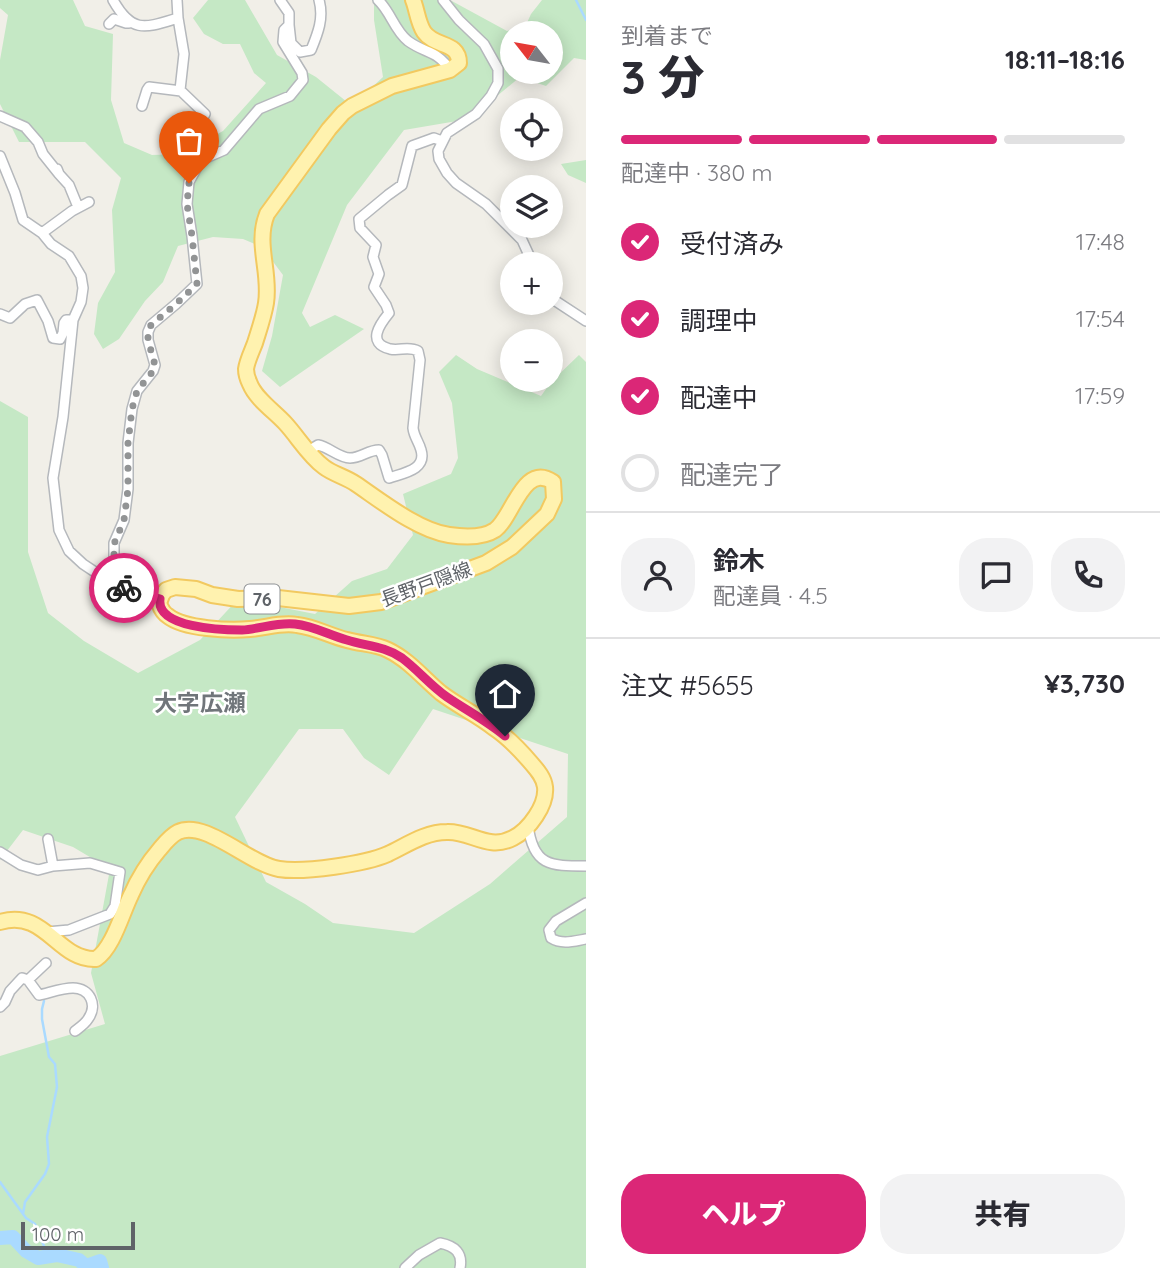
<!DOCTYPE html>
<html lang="ja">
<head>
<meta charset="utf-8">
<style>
	:root { --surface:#fff; --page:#f2f2f3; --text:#2b2b33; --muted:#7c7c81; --line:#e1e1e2; --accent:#db2777 }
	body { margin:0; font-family:Quicksand,"Noto Sans JP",sans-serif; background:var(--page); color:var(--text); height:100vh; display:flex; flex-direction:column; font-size:26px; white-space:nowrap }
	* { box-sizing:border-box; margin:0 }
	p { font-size:23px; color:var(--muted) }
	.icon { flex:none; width:38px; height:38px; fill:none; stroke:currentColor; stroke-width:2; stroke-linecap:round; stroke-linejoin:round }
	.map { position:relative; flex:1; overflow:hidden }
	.panel { display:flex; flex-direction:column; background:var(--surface); width:574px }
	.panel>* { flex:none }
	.needle { width:46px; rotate:301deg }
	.buttons { position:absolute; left:500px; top:21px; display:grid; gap:14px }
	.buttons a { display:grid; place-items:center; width:63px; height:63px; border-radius:50%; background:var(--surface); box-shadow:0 4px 18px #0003; font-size:35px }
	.scale { position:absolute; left:21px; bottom:18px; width:114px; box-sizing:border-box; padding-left:7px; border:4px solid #5f6368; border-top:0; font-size:19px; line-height:24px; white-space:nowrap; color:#5f6368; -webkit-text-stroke:5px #fff; paint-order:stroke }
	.pin { position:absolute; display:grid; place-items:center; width:60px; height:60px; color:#fff; margin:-72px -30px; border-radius:50% 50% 50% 0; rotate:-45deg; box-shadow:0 0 7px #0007 }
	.pin .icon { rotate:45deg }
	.courier { position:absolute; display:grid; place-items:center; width:70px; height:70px; margin:-35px; border:5px solid #db2777; border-radius:50%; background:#fff; color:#222; box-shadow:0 2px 9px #0007 }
	.overview em { font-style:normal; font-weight:800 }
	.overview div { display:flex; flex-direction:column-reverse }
	.overview { display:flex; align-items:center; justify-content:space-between; height:119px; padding:0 35px }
	h1 { font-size:46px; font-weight:800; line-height:52px }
	.bar { display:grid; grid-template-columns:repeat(4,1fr); gap:10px 7px; align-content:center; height:84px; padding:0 35px }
	.bar i { height:9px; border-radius:5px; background:var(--line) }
	.bar .current { background:var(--accent) }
	.bar p { grid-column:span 4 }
	.line { display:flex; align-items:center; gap:18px; padding:0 35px; border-top:2px solid var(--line) }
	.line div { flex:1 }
	.round { display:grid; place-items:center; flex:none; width:74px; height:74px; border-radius:28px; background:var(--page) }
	ol { padding:0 35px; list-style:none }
	li { display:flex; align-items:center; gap:21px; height:77px }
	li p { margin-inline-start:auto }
	li .icon { padding:7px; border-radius:50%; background:var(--accent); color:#fff; stroke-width:4 }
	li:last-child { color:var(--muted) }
	li i { width:38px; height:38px; border:4px solid var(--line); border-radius:50% }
	.button { display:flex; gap:14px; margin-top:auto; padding:14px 35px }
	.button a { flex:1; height:80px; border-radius:28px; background:var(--accent); color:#fff; font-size:28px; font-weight:800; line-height:80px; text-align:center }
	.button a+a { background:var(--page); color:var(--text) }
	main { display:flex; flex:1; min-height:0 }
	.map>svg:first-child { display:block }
	.green { fill:#c5e8c5; fill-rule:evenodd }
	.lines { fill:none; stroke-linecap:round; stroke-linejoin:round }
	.stream { stroke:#aadaff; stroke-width:2.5 }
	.river { stroke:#aadaff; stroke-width:14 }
	.minor-casing { stroke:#b5b8bc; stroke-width:12 }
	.primary-casing { stroke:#f2c960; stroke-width:18 }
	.minor { stroke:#fff; stroke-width:9 }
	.primary { stroke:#fff2af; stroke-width:14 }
	.done { stroke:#929495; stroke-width:7; stroke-dasharray:0 12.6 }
	.route { stroke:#db2777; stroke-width:9 }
	.labels { text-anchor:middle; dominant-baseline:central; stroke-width:5; stroke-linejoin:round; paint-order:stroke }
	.shield { fill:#fff; stroke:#8f9295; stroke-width:2 }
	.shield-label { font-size:18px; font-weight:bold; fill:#5f6368 }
	.street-label { font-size:19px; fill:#5f6368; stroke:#fff }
	.quarter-label { font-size:23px; font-weight:bold; fill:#70757a; stroke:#fff }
</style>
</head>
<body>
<main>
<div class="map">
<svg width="586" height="1268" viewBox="0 0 586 1268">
	<rect width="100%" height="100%" fill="#f1efe8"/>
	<path class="green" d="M0,0h73l12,26 28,8 -2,66 13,43 28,12 28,-1 43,-23 43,-48 -12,-10 -14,-29h-17l-19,-10 -11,-16 15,-18h37l32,55 39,22 36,29 31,-29 -9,-57v-20h76l57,31 19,-6 5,-11 11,-14h44v60l-12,-2 -28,28 -26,-9 -51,42 -65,11 -57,75 -45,108 8,14 25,-12 29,14 -84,58 -18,-16 10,-35 11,-61 -21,-28 -19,-8 -30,-2 -35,9 -15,36 -18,19 -26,38 -16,10 -9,-15 4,-31 17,-31 -3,-62 9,-32 -36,-36h-66l-19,-38v-44l8,-45 -8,-7zM513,33h38v39h-38z
		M586,160v23l-18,-8 -7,-11z
		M456,355l21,14 64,27 10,-14 28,-27 7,7v906h-586v-212l105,-32 -14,-51 19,-104 -37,-22 -50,-17 -23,30v-459l28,16v135l20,61 36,28 54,32 62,-33 38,-41 77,15 37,-33 35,-12 26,-34 -10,-41 48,-20 7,-16 -6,-55 -13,-31zM433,709l135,45 -1,63 -77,67 -76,49 -81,-10 -28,-19 -39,-22 -31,-65 64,-88h44l21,29 25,17z"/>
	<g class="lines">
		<path class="stream" d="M576,0l10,20
			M0,1182l26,36 9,6 13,32
			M23,1214l2,-12 20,-28 4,-10 -2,-27 10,-50 -2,-23 -6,-7 -7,-38v-10l2,-8"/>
		<path class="river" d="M0,1238l13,-1 13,14 12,7 19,-3 22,5 7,6 14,-5 2,7"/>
		<g class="minor-casing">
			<path id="minor" d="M113,0c19,34 32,28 65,18l-1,-18
				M280,0l9,13v12l2,18 9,9 11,-2c7,-17 13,-32 8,-50
				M378,0c13,12 16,30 30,41 18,13 29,9 42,29
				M443,0l16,20 25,24 14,25v14l-7,13 -15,18 -29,19 -9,18 1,8 8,14 9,10 30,21 36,36 11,24
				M178,18l6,36 -4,36 25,24 -10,19 9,26
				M109,24l5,-5 12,4h3
				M142,106l5,-16 2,-3 32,4
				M0,116l25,11 13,15 5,12 16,20
				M0,156l15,37 8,27 19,13 9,11 18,12 12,20 2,12 -2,14 -8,18 -10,97 -10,61 6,52 10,21 14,13 24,16 24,11 29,8
				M57,169l2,5 10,11 9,22
				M42,233l30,-22 17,-9
				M551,298l35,23
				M0,314l10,4 15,-14 12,-4 11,21 5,17 7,1 3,-6 1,-10 2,-3h7
				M308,451l10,-6c11,2 21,13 32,13 11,0 18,-8 29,-8l3,5 7,23c14,-5 38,-8 32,-28 -2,-8 -7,-13 -8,-22l7,-68 -2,-9c-9,-5 -18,0 -28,-2 -24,-6 -10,-25 -1,-36l-3,-8 -12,-18 5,-13 -6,-17 3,-12 -16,-17 -1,-9 29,-24 14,-10 10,-39 22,-8 8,3
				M118,585l-4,-21v-21l10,-23 4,-31v-46l4,-34 5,-18 16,-20 2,-6 -7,-25v-8l3,-7 25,-21 21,-20 -5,-48 -5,-32 2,-22 12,-22 23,-10 35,-41 31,-13 13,-16 -1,-7 -19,-31 1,-12 5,-5
				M528,825c5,41 22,41 58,41
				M48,839l5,27
				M0,852l21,13 17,5 15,-4 37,-3 30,9 -5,34 -5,8 -41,16 -22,2
				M586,903l-30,18 -7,9 2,8c11,7 23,3 35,1
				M28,980l11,15c10,-2 23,-7 34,-7 17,0 25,17 15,31 -3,5 -9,9 -13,12
				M0,1007l5,-5 5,-11 12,-13 6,2 18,-17
				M405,1268l14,-13 21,-12c15,3 23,10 20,25"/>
		</g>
		<g class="primary-casing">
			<path id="primary" d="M0,922c45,-14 58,39 96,37 17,-11 26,-46 35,-64 7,-16 16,-31 28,-45 5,-6 11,-14 19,-18 27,-13 71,32 101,37 25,4 86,-5 109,-15 19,-9 37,-22 59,-22 24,-1 41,19 66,6 16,-8 34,-33 32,-51 -1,-9 -7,-16 -13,-23 -11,-13 -23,-26 -38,-36 -16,-13 -36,-22 -53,-35 -17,-14 -32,-33 -53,-43 -12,-6 -27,-6 -41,-10 -17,-4 -32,-13 -50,-15 -16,-3 -31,3 -47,4 -20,2 -66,0 -82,-13 -5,-3 -7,-7 -9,-13l3,-8 4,-5 9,-3 21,2 16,6 26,4 40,-1 71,8 32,-4 105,-39 26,-16 35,-33 7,-15 -1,-17c-30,-20 -40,35 -58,48 -12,8 -32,7 -46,5 -30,-4 -68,-34 -93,-51 -10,-7 -23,-10 -32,-17 -16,-12 -26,-30 -39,-44 -11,-12 -29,-24 -35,-39 -2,-4 -4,-11 -4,-15 1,-8 6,-18 9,-26 4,-13 9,-27 11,-40 5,-31 -11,-59 1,-89l62,-85 14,-16 9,-7 40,-20 58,-16 9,-7c0,-22 -24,-15 -35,-31 -6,-9 -7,-22 -11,-32"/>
		</g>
		<use href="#minor" class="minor"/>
		<use href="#primary" class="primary"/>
	</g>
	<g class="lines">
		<path class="done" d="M124,588l-6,-3 -4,-21v-20l10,-24 4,-31v-46l4,-34 5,-18 16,-20 2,-6 -7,-25v-8l3,-7 25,-21 21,-20 -5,-48 -5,-32 2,-21"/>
		<path class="route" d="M124,588l36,11c-4,29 62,31 82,31 18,-1 35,-8 53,-6 19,2 34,11 52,16 19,6 38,6 55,18 16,12 29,28 45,39 19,13 40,24 58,39"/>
	</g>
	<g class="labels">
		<rect class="shield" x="244.5" y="584.5" width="35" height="29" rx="5"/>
		<g class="shield-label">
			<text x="262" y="599">76</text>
		</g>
		<g class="street-label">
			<text transform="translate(426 584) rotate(-20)">長野戸隠線</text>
		</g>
		<g class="quarter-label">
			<text x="200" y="702">大字広瀬</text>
		</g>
	</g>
</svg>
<div class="buttons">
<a><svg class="needle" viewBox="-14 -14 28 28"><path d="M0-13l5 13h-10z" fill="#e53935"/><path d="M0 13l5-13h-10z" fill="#7c7c81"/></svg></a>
<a><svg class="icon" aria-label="locate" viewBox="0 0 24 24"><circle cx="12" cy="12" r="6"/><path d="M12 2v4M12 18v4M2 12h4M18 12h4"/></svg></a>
<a><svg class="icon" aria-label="layers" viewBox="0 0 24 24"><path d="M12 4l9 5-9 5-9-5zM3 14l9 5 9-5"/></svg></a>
<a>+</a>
<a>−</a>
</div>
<div class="scale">100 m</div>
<div class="pin" style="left:189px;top:183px;background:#ea580c"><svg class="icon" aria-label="bag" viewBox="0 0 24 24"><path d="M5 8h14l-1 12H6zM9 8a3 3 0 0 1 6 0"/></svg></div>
<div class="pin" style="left:505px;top:736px;background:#1f2937"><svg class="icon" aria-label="home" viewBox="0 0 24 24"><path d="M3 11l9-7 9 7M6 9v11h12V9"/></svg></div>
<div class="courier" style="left:124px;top:588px"><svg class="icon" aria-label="bike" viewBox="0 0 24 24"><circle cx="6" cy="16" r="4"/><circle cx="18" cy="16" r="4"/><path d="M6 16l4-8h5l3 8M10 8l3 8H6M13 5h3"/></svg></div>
</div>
<section class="panel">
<div class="overview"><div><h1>3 分</h1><p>到着まで</p></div><em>18:11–18:16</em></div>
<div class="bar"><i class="current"></i><i class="current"></i><i class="current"></i><i></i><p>配達中 · 380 m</p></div>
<ol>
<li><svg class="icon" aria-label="check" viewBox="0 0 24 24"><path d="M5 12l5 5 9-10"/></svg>受付済み<p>17:48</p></li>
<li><svg class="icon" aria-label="check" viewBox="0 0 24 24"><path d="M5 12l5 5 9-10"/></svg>調理中<p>17:54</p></li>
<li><svg class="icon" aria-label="check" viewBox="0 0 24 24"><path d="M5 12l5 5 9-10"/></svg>配達中<p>17:59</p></li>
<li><i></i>配達完了</li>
</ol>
<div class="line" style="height:126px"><a class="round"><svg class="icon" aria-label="person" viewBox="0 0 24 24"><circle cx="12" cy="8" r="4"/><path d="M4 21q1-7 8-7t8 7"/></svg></a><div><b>鈴木</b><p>配達員 · 4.5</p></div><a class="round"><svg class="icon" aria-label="chat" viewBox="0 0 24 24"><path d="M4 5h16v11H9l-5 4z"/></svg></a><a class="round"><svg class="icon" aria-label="phone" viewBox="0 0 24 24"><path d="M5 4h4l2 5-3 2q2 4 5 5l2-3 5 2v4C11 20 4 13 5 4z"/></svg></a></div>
<div class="line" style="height:91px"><div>注文 #5655</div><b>¥3,730</b></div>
<div class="button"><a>ヘルプ</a><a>共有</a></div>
</section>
</main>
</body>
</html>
